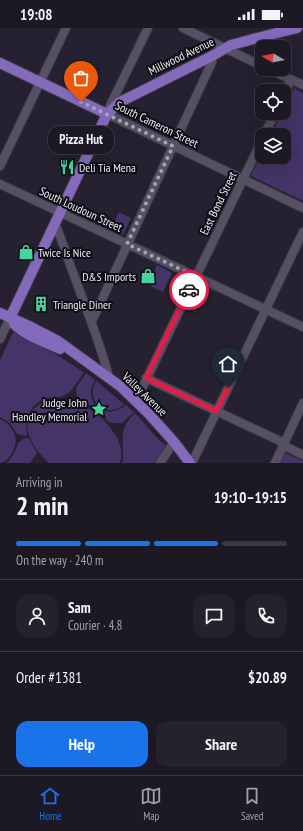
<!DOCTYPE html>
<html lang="en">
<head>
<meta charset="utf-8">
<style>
	:root { --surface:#1c1924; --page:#25222c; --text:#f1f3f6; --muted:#a0a0a6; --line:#3a3841; --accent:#1a73e8 }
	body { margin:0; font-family:"PT Sans Narrow",sans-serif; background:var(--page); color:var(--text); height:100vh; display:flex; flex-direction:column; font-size:15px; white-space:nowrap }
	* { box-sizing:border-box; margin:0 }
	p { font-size:13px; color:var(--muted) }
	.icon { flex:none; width:22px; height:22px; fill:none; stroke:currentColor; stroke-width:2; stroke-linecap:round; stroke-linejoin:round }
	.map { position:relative; height:435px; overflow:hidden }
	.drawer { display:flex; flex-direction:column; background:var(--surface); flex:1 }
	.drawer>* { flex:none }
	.needle { width:26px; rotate:279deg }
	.fabs { position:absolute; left:255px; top:12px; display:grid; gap:8px }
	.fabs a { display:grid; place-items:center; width:36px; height:36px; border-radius:8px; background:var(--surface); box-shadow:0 4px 16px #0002,0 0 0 1px var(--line); font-size:20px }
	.pin { position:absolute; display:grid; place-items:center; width:34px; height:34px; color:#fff; margin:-41px -17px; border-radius:50% 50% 50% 0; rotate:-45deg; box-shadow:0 0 4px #0007 }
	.pin .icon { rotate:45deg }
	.courier { position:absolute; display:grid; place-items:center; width:40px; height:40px; margin:-20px; border:3px solid #e11d48; border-radius:50%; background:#fff; color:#222; box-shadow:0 1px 5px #0007 }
	.bubble { position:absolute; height:28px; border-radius:12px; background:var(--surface); box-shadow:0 4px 16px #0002,0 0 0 1px var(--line); font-size:13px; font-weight:700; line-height:28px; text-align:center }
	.headline em { font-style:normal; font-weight:700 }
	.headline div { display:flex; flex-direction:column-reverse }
	.headline { display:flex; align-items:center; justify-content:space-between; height:68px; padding:0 16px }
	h1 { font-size:26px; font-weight:700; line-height:30px }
	.bar { display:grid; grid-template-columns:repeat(4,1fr); gap:6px 4px; align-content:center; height:48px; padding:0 16px }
	.bar i { height:5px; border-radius:3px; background:var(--line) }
	.bar .current { background:var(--accent) }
	.bar p { grid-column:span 4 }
	.line { display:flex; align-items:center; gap:10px; padding:0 16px; border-top:1px solid var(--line) }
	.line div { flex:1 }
	.round { display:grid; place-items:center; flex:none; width:42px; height:42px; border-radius:12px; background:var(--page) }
	.action { display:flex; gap:8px; margin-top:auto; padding:8px 16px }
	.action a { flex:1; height:46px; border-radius:12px; background:var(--accent); color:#fff; font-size:16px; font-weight:700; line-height:46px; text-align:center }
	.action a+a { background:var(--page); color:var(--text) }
	.status { display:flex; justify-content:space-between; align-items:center; height:28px; padding:0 20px; background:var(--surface); direction:ltr }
	.status svg { height:11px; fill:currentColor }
	.dock { display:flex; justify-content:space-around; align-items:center; height:56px; border-top:1px solid var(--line); background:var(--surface); font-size:11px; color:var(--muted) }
	.dock a { display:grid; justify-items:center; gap:2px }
	.dock .current { color:var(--accent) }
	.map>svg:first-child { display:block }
	.green { fill:#443467 }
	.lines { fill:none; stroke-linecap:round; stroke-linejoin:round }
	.minor-casing { stroke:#3f3b49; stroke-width:10 }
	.major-casing { stroke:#3f3b49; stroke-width:12 }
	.minor { stroke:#555062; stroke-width:8 }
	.major { stroke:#846abb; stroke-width:10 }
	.done { stroke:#a6a4b0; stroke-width:4; stroke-dasharray:0 7.2 }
	.route { stroke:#e11d48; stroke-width:5 }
	.labels { text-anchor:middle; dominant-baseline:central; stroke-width:4; stroke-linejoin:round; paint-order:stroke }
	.street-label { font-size:12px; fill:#eceaf5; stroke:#0d0c13 }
	.poi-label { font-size:12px; fill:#eceaf5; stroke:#0d0c13; text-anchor:start }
</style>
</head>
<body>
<div class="status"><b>19:08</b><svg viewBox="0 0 49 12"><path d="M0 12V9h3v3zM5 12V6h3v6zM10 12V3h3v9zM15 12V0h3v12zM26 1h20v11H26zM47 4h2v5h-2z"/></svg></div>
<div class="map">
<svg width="303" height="435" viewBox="0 0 303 435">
	<rect width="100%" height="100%" fill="#252130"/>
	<path class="green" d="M294,60l9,5v108l-52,-25 11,-23v4h22v-22h-13l11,-22h2v-5z
		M119,184l12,6 -8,17 -12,-6z
		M157,237l15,8 -9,19 -11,-5 -3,-5z
		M13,304l42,22 29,18c-5,7 -10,17 -17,22 -7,4 -12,3 -19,4 -18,5 -23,20 -21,37l-1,1 -9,-2 -7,-11 -10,-6v-57z
		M86,345l9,7c-10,15 -1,35 19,31 5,-1 8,-4 12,-6l8,7 -12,11h-10l-3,-1 -15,-12 -13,-7 -4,-7 -1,-8z
		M96,353l28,23c-16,16 -40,-2 -28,-23z
		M50,371c27,0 52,13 66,37 5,9 7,17 4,27h-71c-13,-12 -30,-34 -17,-52 5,-6 11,-10 18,-12z
		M134,386h2l23,26 6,4 1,3 -3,5 -7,11h-34c4,-21 -6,-32 12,-49z
		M0,391c15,7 21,23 10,37 -3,4 -6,7 -10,7z
		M25,410h4l8,15 -7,10h-24l3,-2 5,-8 5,-11z
		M283,424l20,9v2h-25z"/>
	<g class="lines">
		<g class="minor-casing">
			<path id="minor" d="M148,0l-38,78 -3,8 196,94
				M183,0l79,38
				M268,41l35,16
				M284,66l7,-14
				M264,107l11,-22
				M0,138l66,-138
				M0,156l303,143
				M55,196c7,15 11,30 17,46 13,36 28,71 37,108
				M92,293l120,-259v-6
				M0,311l10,-21
				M146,350l134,63 3,4 20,10
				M136,373l126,-261
				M160,435l14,-21
				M192,435l111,-231
				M275,435l28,-60"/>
		</g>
		<g class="major-casing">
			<path id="major" d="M0,35l107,51
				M0,285l29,13 29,15 62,45 29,28 25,28 16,21
				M10,290l97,-204 13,-12 92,-46 19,-11 26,-7 40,-10
				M14,296c12,12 31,18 46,25"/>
		</g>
		<use href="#minor" class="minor"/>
		<use href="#major" class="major"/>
	</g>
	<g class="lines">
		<path class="done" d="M81,74l92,44 -46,98 68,32 -6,14"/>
		<path class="route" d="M189,262l-43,88 70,33 12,-23"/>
	</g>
	<defs>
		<g id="restaurant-bare" transform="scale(1.2)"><path d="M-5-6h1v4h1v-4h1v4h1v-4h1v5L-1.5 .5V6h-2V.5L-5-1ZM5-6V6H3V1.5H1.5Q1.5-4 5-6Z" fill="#46d49e" stroke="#0d0c13" stroke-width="2.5" paint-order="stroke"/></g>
		<g id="shop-bare" transform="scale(1.2)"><path d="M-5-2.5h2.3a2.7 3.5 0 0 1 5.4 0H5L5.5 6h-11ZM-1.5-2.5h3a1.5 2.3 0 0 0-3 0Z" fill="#46d49e" stroke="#0d0c13" stroke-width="2.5" paint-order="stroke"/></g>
		<g id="building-bare" transform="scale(1.2)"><path d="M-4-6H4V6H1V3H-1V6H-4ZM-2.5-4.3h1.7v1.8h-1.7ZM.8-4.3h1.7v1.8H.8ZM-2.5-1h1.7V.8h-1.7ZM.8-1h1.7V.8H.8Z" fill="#46d49e" stroke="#0d0c13" stroke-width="2.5" paint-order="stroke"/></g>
		<g id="sight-bare" transform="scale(1.2)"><path d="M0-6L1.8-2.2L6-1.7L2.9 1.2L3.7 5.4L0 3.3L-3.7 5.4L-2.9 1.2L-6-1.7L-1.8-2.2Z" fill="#46d49e" stroke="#0d0c13" stroke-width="2.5" paint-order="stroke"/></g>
	</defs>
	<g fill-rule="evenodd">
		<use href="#restaurant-bare" x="67" y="139"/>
		<use href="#shop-bare" x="26" y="224"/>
		<use href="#shop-bare" x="148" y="248"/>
		<use href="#building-bare" x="41" y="276"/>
		<use href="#sight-bare" x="99" y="381"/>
	</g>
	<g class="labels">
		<g class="street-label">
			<text transform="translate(181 28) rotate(-26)">Millwood Avenue</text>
			<text transform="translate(157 96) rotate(26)">South Cameron Street</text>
			<text transform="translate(218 175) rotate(-64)">East Bond Street</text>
			<text transform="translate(81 181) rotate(25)">South Loudoun Street</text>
			<text transform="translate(145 366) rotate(44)">Valley Avenue</text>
		</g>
		<g class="poi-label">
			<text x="79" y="139">Deli Tia Mena</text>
			<text x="38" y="224">Twice Is Nice</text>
			<text x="136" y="248" text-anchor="end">D&amp;S Imports</text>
			<text x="53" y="276">Triangle Diner</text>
			<text x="87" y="374" text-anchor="end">Judge John<tspan x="87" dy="14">Handley Memorial</tspan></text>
		</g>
	</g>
</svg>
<div class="fabs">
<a><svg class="needle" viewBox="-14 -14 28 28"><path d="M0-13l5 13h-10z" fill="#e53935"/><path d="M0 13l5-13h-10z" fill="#a0a0a6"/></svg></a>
<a><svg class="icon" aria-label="locate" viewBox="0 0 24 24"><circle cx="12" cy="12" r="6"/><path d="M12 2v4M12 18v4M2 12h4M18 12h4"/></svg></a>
<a><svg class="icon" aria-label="layers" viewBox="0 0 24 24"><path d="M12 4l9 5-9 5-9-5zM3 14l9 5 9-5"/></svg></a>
</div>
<div class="pin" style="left:81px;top:74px;background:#ea580c"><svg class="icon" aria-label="bag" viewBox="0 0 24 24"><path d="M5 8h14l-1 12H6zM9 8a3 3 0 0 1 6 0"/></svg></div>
<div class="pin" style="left:228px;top:360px;background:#1f2937"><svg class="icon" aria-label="home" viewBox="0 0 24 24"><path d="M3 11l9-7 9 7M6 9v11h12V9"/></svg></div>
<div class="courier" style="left:189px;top:262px"><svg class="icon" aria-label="car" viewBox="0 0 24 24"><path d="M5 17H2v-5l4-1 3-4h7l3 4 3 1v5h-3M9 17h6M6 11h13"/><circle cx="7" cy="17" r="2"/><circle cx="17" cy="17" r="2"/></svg></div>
<div class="bubble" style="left:48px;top:98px;width:66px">Pizza Hut</div>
</div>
<section class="drawer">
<div class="headline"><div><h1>2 min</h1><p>Arriving in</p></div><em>19:10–19:15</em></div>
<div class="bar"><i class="current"></i><i class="current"></i><i class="current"></i><i></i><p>On the way · 240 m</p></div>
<div class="line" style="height:72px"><a class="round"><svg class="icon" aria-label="person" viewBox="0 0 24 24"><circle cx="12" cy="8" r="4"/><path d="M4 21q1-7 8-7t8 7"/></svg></a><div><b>Sam</b><p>Courier · 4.8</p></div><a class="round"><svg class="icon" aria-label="chat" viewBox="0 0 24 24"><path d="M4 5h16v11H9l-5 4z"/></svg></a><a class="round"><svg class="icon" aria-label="phone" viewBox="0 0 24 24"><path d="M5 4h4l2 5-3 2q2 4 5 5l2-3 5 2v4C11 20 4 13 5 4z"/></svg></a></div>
<div class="line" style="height:52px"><div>Order #1381</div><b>$20.89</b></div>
<div class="action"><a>Help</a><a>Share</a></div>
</section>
<nav class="dock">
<a class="current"><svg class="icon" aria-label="home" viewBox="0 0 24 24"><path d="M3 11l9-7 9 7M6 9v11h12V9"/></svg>Home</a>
<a><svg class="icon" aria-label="map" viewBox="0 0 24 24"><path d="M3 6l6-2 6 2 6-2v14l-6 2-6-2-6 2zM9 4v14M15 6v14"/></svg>Map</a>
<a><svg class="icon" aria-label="saved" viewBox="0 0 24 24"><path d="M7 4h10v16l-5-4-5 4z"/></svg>Saved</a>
</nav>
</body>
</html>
